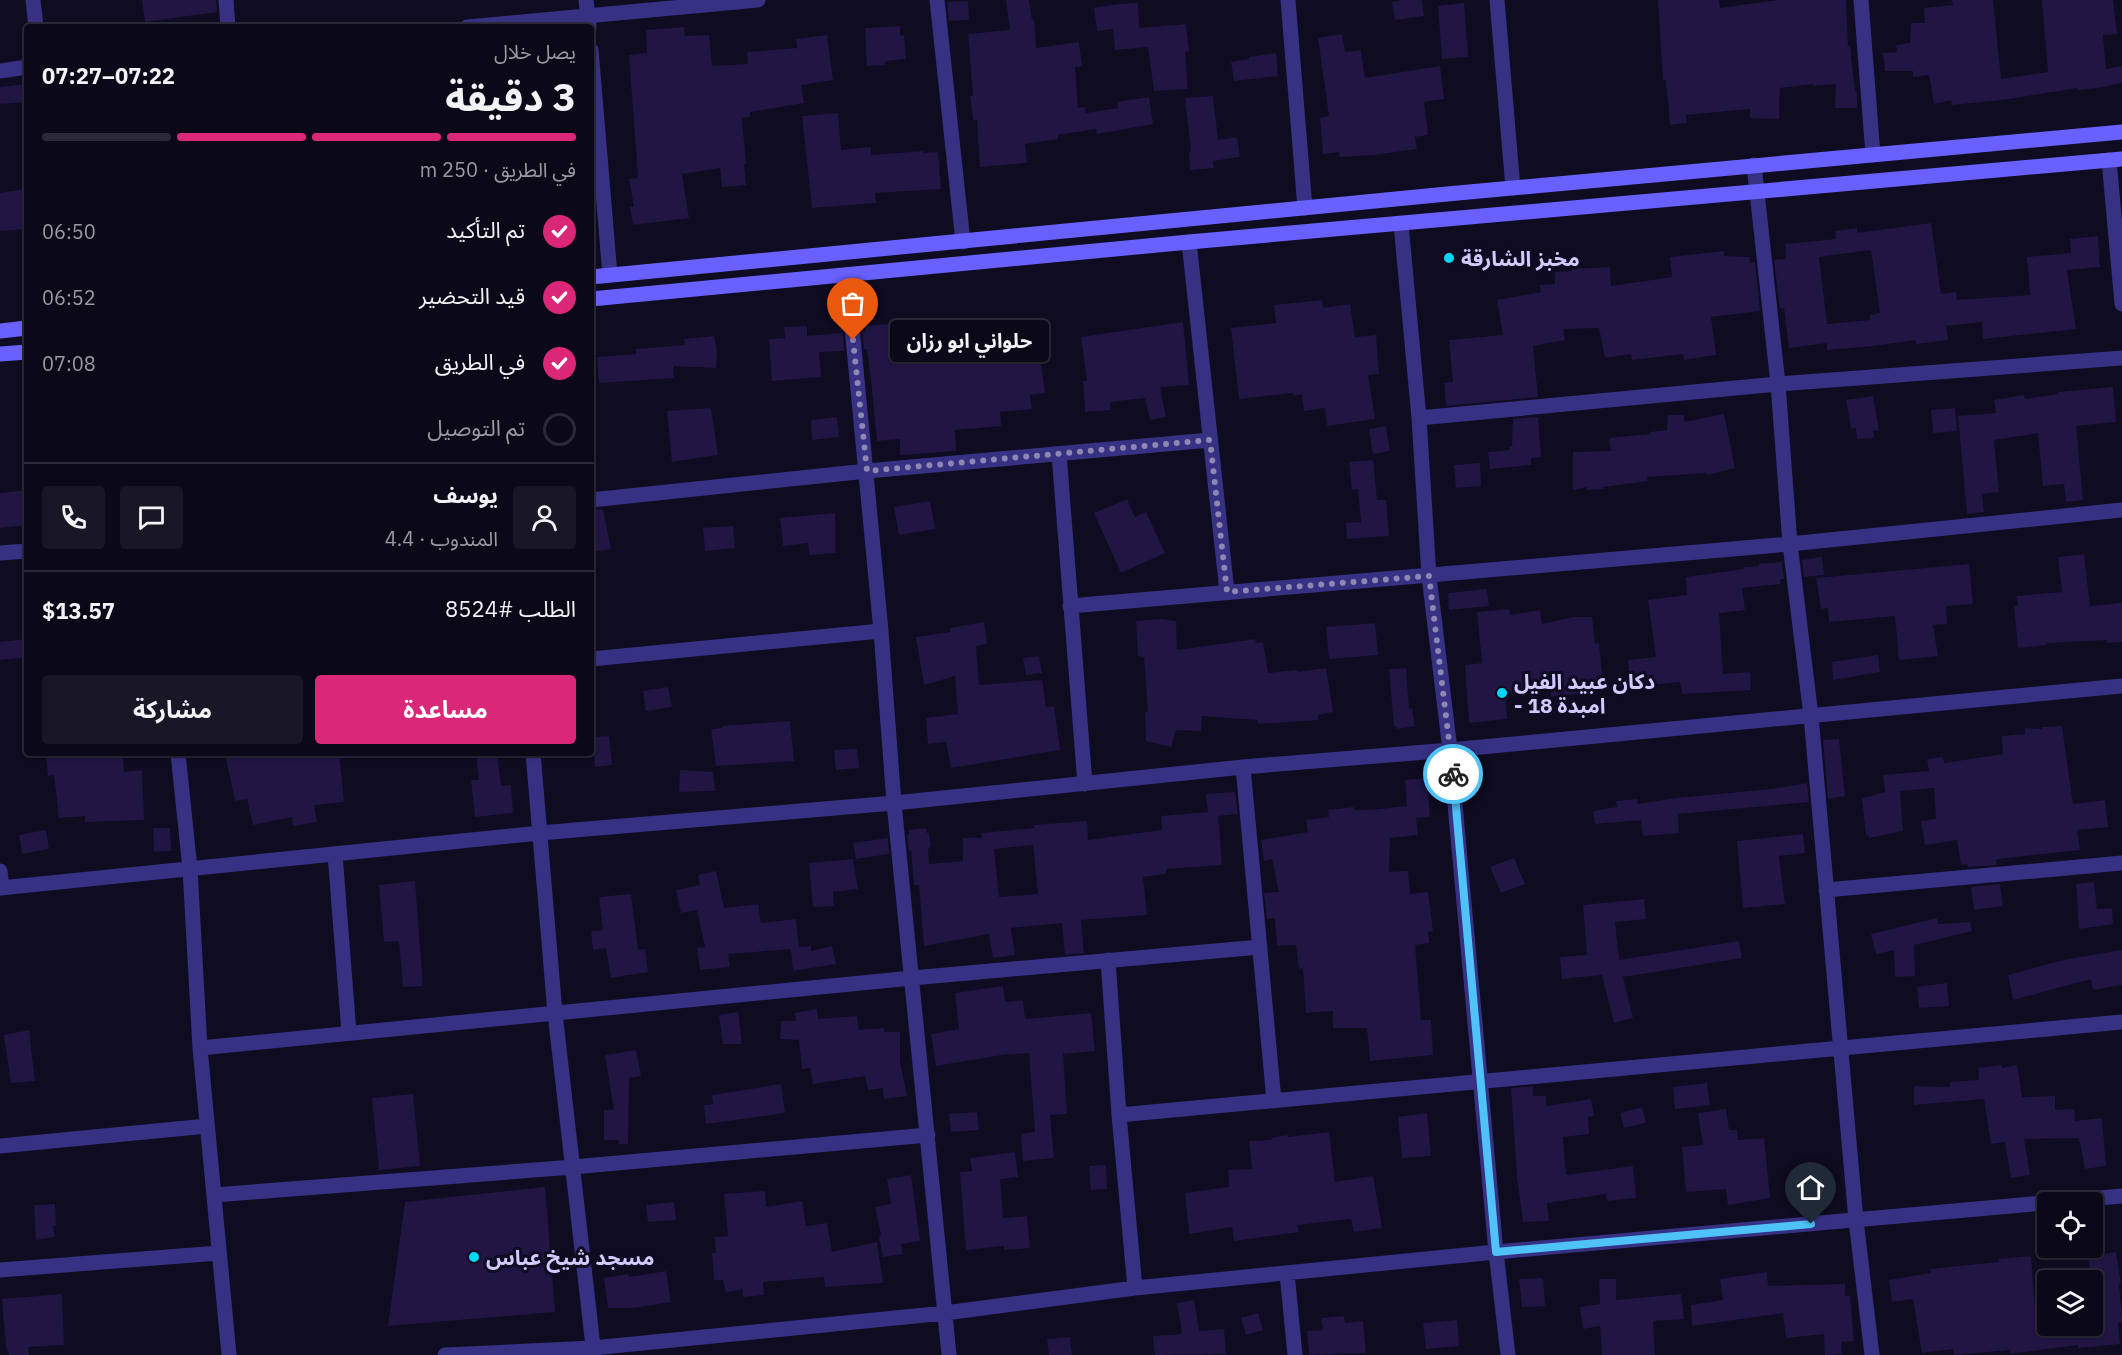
<!DOCTYPE html>
<html lang="ar">
<head>
<meta charset="utf-8">
<style>
	:root { --surface:#0b0818; --page:#191625; --text:#f1f3f6; --muted:#9a9aa2; --line:#2b2937; --accent:#db2777 }
	body { margin:0; font-family:"IBM Plex Sans","Noto Sans Arabic",sans-serif; background:var(--page); color:var(--text); direction:rtl; height:100vh; display:flex; flex-direction:column; font-size:22px; white-space:nowrap }
	* { box-sizing:border-box; margin:0 }
	p { font-size:20px; color:var(--muted) }
	.icon { flex:none; width:33px; height:33px; fill:none; stroke:currentColor; stroke-width:2; stroke-linecap:round; stroke-linejoin:round }
	.map { position:relative; flex:1; overflow:hidden; direction:ltr }
	.panel { position:absolute; left:24px; top:24px; width:570px; height:732px; display:flex; flex-direction:column; background:var(--surface); border-radius:6px; box-shadow:0 2px 4px #0004,0 0 0 2px var(--line); direction:rtl }
	.panel>* { flex:none }
	.buttons { position:absolute; left:2037px; top:1192px; display:grid; gap:12px }
	.buttons a { display:grid; place-items:center; width:66px; height:66px; border-radius:6px; background:var(--surface); box-shadow:0 2px 4px #0004,0 0 0 2px var(--line); font-size:30px }
	.pin { position:absolute; display:grid; place-items:center; width:51px; height:51px; color:#fff; margin:-62px -26px; border-radius:50% 50% 50% 0; rotate:-45deg; box-shadow:0 0 6px #0007 }
	.pin .icon { rotate:45deg }
	.courier { position:absolute; display:grid; place-items:center; width:60px; height:60px; margin:-30px; border:4px solid #4fc3f7; border-radius:50%; background:#fff; color:#222; box-shadow:0 2px 8px #0007 }
	.bubble { position:absolute; height:42px; border-radius:6px; background:var(--surface); box-shadow:0 2px 4px #0004,0 0 0 2px var(--line); font-size:20px; font-weight:700; line-height:42px; text-align:center; direction:rtl }
	.summary em { font-style:normal; font-weight:700 }
	.summary div { display:flex; flex-direction:column-reverse }
	.summary { display:flex; align-items:center; justify-content:space-between; height:102px; padding:0 18px }
	h1 { font-size:39px; font-weight:700; line-height:45px }
	.bar { display:grid; grid-template-columns:repeat(4,1fr); gap:9px 6px; align-content:center; height:72px; padding:0 18px }
	.bar i { height:8px; border-radius:4px; background:var(--line) }
	.bar .selected { background:var(--accent) }
	.bar p { grid-column:span 4 }
	.line { display:flex; align-items:center; gap:15px; padding:0 18px; border-top:2px solid var(--line) }
	.line div { flex:1 }
	.round { display:grid; place-items:center; flex:none; width:63px; height:63px; border-radius:6px; background:var(--page) }
	ol { padding:0 18px; list-style:none }
	li { display:flex; align-items:center; gap:18px; height:66px }
	li p { margin-inline-start:auto }
	li .icon { padding:6px; border-radius:50%; background:var(--accent); color:#fff; stroke-width:4 }
	li:last-child { color:var(--muted) }
	li i { width:33px; height:33px; border:3px solid var(--line); border-radius:50% }
	.cta { display:flex; gap:12px; margin-top:auto; padding:12px 18px }
	.cta a { flex:1; height:69px; border-radius:6px; background:var(--accent); color:#fff; font-size:24px; font-weight:700; line-height:69px; text-align:center }
	.cta a+a { background:var(--page); color:var(--text) }
	.map>svg:first-child { display:block }
	.building { fill:#201543; fill-rule:evenodd }
	.lines { fill:none; stroke-linecap:round; stroke-linejoin:round }
	.minor { stroke:#373184; stroke-width:15 }
	.secondary { stroke:#6961ff; stroke-width:15 }
	.done { stroke:#8e87b1; stroke-width:6; stroke-dasharray:0 10.8 }
	.route { stroke:#4fc3f7; stroke-width:8 }
	.poi-dot { fill:#00d6f5; stroke:#0f0b20; stroke-width:2 }
	.labels { text-anchor:middle; dominant-baseline:central; stroke-width:6; stroke-linejoin:round; paint-order:stroke }
	.poi-label { font-size:21px; font-weight:bold; fill:#d2caff; stroke:#0f0b20; text-anchor:start }
</style>
</head>
<body>
<div class="map">
<svg width="2122" height="1355" viewBox="0 0 2122 1355">
	<rect width="100%" height="100%" fill="#0f0b20"/>
	<path class="building" d="M142,0h74l1,12 -72,10z
		M1006,0h23l3,20 2,-1 2,29 43,-6 3,24 -7,1 3,41 7,-1 1,6 32,-5 -1,-6 32,-5 4,27 -56,10 -1,-5 -38,6v4l-33,5 2,19 -47,4 -3,-47h-4l-3,-24 3,-1 -5,-61 42,-4z
		M1403,0h19l2,16 -29,4 -3,-18z
		M1658,0h61l1,8 58,-8h68l2,46h2l5,45h2v17h-22l1,-24 -23,2v-2l-33,4 -1,31 -29,-1v-9l-64,6 1,8 -17,2 -4,-45h-3z
		M1952,0h41l8,79 47,-7 -6,-72h71l4,34 -14,1 3,34 16,-3v17l-24,5 -21,2v-2l-75,12 -50,5 -1,-5 -17,4 -5,-29 -16,2v-6h-28l-2,-18 14,-1 -1,-7 14,-2 1,-20h14l-1,-15 29,-3z
		M968,1l1,19 -20,1 -2,-19z
		M1138,3l1,25 47,-4 3,27 -4,1 3,37 -34,2 -6,-44 -33,3 -2,-21 -16,2 -3,-23 24,-4z
		M1464,3l4,54 -26,2 -4,-53z
		M900,26v10l4,-1 2,24 -21,2v4l-18,1 -2,-38z
		M684,27l1,9 24,-1 3,31 36,-2 -1,-12 50,-4 -1,-9 31,-4 6,45 -32,5 3,18 -54,9v5l-8,1 4,46h-2l2,21 -24,2 -2,-19 -38,6 7,44 -56,7 -3,-18h4l-5,-28 9,-1 -9,-123 18,-2 -1,-23z
		M1342,34l3,18 16,-2 4,28 75,-12 4,33 -20,3 4,33 -13,2 2,12 -43,6 -34,2 -1,-5 -16,2 -3,-36 9,-2 -11,-78z
		M1276,53l2,23 -44,5 -3,-19 18,-3v-2z
		M27,84v18l-27,2v-17z
		M1213,96l5,44 19,-3 3,20 -27,4 1,7 -24,2 -1,-18 2,-1 -6,-53z
		M838,113l3,37 30,-3v8l52,-4v2l15,-1 3,37 -66,4 1,10 -64,5 -10,-92z
		M27,189v40l-27,2v-38z
		M1931,223l10,71 15,-2 1,8 73,-5 -3,-38 44,-4 -1,-14 28,-3 2,31 -33,3 9,59 -93,10 -1,-17 -36,4 2,14 -32,4v-4l-42,6 -47,4v-7l-38,5 -5,-40 -4,1 -6,-49 12,-1 -1,-15 51,-5 -1,-8 22,-3v5zM1871,250l9,63 -10,2v5l-43,4 -8,-67z
		M1724,251v5l26,1 -1,6 6,-1 5,49 -49,6 5,38 -32,5 -1,-6 -51,6 -1,-6 -26,4 -6,-30 -36,1 2,11 -32,6 5,51 -92,9 -2,-23 9,-1 -4,-42 54,-5 -6,-35 44,-8 -1,-7 15,-1v-12l17,-1 -1,-2 39,-2 1,19 61,-9 -2,-20z
		M1322,300l1,8 27,-4 5,33 21,-2 3,39 -11,1 7,44 -48,7 -2,-18 -21,3 -2,-17 -9,2v-3l-54,6 -8,-71 45,-5 -2,-18z
		M935,320l1,14 67,-7 1,9 33,-4 8,61 -15,2 2,14 -32,3 1,14 -46,4 1,21 -56,4v-16l-23,2 -6,-62 -4,-30h-3l-2,-17h3v-6z
		M1183,322l6,63 -29,2 6,30 -16,3 -5,-22 -35,4 1,8 -26,2 -2,-31h4l-6,-44z
		M807,326v10l36,-3 1,18 -25,1 2,25 -49,4 -3,-42 16,-1 -1,-11z
		M714,336l3,15 -1,17 -43,-2 1,12 -75,5 -2,-26 39,-3v-5l49,-4 -1,-6z
		M2113,387l3,35 -40,4 7,74 -17,2 -2,-18 -21,2 -5,-53 -44,7 5,52 -17,2 2,18 -17,2 -9,-98 38,-3 -2,-13 30,-5 1,4 33,-5v-2z
		M1873,396l6,34 -6,1 1,7 -17,1 -1,-11 -5,1 -5,-29z
		M711,408l7,47 -46,7 -5,-51z
		M1955,408l2,23 -24,2 -2,-23z
		M1724,414l11,54 -28,7 -1,-2 -59,4 1,4 -45,6v2l-16,1v-3l-14,3v-38l38,-1 -2,-13 41,-4v-2l17,-2 1,-15h16v7z
		M837,417l2,20 -27,3 -1,-20z
		M1538,417l3,40 -10,1v7l-41,4 -2,-17 21,-2v-4h3l1,-27z
		M1386,426l4,25 -17,3 -4,-25z
		M1373,460l4,40h9l3,36 -42,3 -1,-16 15,-1 -3,-33 -6,1 -3,-28z
		M1480,463l1,23 -25,2 -2,-23z
		M27,490v35l-27,3v-35z
		M1127,499l8,18 11,-5 19,41 -44,20 -27,-60z
		M930,501l5,28 -36,6 -5,-28z
		M603,509l8,40 -20,3v-42z
		M835,513v40l-26,2 -1,-12 -25,3 -3,-28z
		M733,526l2,22 -30,3 -2,-23z
		M2084,554l6,52 32,-3v39l-15,1v-3l-61,3v2l-28,3 -4,-42h4l-2,-10 46,-4 -4,-35z
		M1822,557l2,18 -20,2 -2,-17z
		M1782,562l2,17h-4l1,5 -39,4 3,22 -26,3 4,61 27,-2 1,18 -69,4 -2,-12 -50,5 -2,-27 28,-3 -8,-57 39,-5 -1,-18 58,-8v-2l15,-1v-2z
		M1969,564l4,40 -27,2 1,18 -14,1 5,31 -39,4 -4,-44 -66,6 -1,-14 -7,1 -5,-31z
		M1487,589l2,17 -40,4 -1,-17z
		M1509,609l1,6 30,-5 2,14 32,-7h18l3,27 4,-1 3,32 -6,1 2,15 -47,6v-7l-46,3 2,26 -38,4 -4,-58 17,-2 -5,-51z
		M1161,619l15,2 1,29 78,-11 1,4 7,-1 5,31 29,-3v2l29,-4 7,44 -15,3v5l-60,4v-4l-56,-4 -1,15 -25,-1 -5,17 -25,-6 -1,-29h3l-4,-55 -6,-1 -2,-35z
		M984,622l3,22 -11,2 3,39 63,-5 4,27 8,-1 6,44 -109,18 -5,-26 -18,2 -2,-26 32,-4 -3,-38 -31,9 -8,-48 34,-5v-4z
		M1375,623l3,32 -49,4 -3,-32z
		M25,639l2,18 -27,3v-18z
		M1878,655l2,17 -47,8 -1,-18z
		M1039,656l3,17 -16,2 -3,-17z
		M1406,668l3,41 3,-1 3,18 -18,3 -1,-3 -2,1 -5,-58z
		M668,687l4,20 -26,4 -3,-20z
		M790,721l4,40 -78,5 -5,-37 11,-1v-2z
		M2062,726l11,78 32,-4 3,27 -31,3 3,20 -82,9 -2,1 1,5 -29,2 -1,-3 -6,1 -4,-25 -32,5 -4,-24 15,-2 -2,-31 -34,3 3,40 -34,7v-3l-3,1 -4,-38 23,-6 -2,-17 46,-4 -2,-12 16,-2 1,6 59,-9 -1,-18 23,-2v-6l17,1v-2z
		M609,736l3,29 -17,2 -2,-30z
		M1839,739l6,57 -17,3 -5,-59z
		M857,749l2,19 -23,2 -2,-20z
		M46,753h77l1,19 18,-2 2,50 -59,2v-6l-26,2 -5,-43 -6,1z
		M225,753h114l5,49 -30,3 3,17 -24,4 -1,-9 -39,8 -6,-26 -12,2z
		M476,753h21l4,33 10,-1 2,28 -38,4 -4,-37h8z
		M680,770l33,2 2,19 -36,1z
		M1427,778l3,39 -14,1 2,17 -28,3 -1,34 19,-1 2,23 18,-2 5,39 -5,1 1,11 -14,2 6,75h10l2,35 -63,6 -3,-33h-34v-17l-27,2 -3,-45 -4,1 -3,-24 -19,1 -2,-28 -8,1 -3,-26 15,-1 -7,-33 -8,2 -3,-21 47,-8 -2,-12 23,-3 -1,-7 26,-3v3h17l36,-4 -2,-26z
		M1807,783l2,19 -131,12 1,19 -36,3 -2,-16 -46,4 -2,-13 24,-4 -1,-6 21,-2 1,5 38,-6 96,-9z
		M1235,792l3,22 -20,2 4,49 -56,4v5l-23,3 4,38 -66,5 3,33 -19,2 -3,-32 -51,5 4,27 -22,3 -4,-24 -65,12 -5,-61h-5l-3,-35 -2,1 -2,-16h2v-5l17,-2 1,5h2l2,14 -3,1 1,16 34,-3v-23h19l-1,-5 54,-5 -1,-3 53,-4 1,19 74,-10 -1,-14 47,-4 -2,-18zM1033,845l5,49 -39,3 -5,-48z
		M153,828h17l1,23 -17,1z
		M46,830l3,19 -27,5 -3,-19z
		M1803,834l2,19 -26,3 6,48 -42,4 -6,-67z
		M888,838l1,16 -33,5 -3,-16z
		M1514,858l11,26 -24,9 -11,-26z
		M853,859l5,30 -25,3 1,14 -21,1 -4,-44z
		M716,871l8,37 34,-4 3,19 35,-4 3,28 12,-1v5l21,-5 4,18 -43,7 -2,-22 -63,5 2,13 -30,3 -3,-22 8,-1 -8,-37 -16,3 -5,-23 24,-5 -2,-10z
		M415,881l8,105 -20,1 -4,-46 -15,1 -5,-57z
		M2094,882l3,27 15,-1 1,16 -34,5 -3,-45z
		M2000,884l3,22 -29,4 -3,-23z
		M631,894l7,56 7,-1 3,23 -37,6 -5,-30 -13,2 -2,-19 12,-1 -4,-33z
		M1644,899l2,20 -31,3 4,38 120,-19 3,17 -119,19 10,41 -19,5 -12,-48 -40,4 -2,-22 27,-2 -4,-50z
		M1937,918l1,6 32,-2 2,9 -58,14 1,31 -20,1 -1,-27 -18,4 -5,-20z
		M2122,950v35l-29,5 -2,-11 -78,21 -5,-25 60,-16z
		M1947,983l2,23 -30,2 -2,-21z
		M1003,986l2,16 18,-2 2,19 66,-6 4,38 -32,3 4,60 -17,1 4,43 -31,3 -2,-27 14,-2 -6,-79 -27,2 -66,11 -5,-32 28,-5 -4,-36z
		M817,1009l1,10 39,-3 2,14 25,-2v4h16v29l7,35 -23,3 -1,-11 -15,2 -3,-14 -52,8 -3,-16 -8,1 -3,-29 -19,-1 1,-18h15l-1,-8z
		M738,1012l4,32h-19l-4,-29z
		M29,1030l6,51 -24,2 -7,-48z
		M636,1050l5,26 -12,2 -1,66h-9l-1,-4h-14v-30h10l-9,-55z
		M2001,1065l1,3 15,-3 5,32 33,-1v14l19,-1 1,12 27,-3 4,48 -21,3 -6,-31 -55,1 6,36 -19,3 -6,-36 -14,2 -7,-45 -70,6v-19l36,1v-5l29,-2 -1,-12z
		M1707,1083l3,22 -35,4 -2,-22z
		M781,1084l4,29 -79,11 -2,-19 9,-1 -1,-9z
		M1533,1086v10h13v10l45,-7 3,17 -6,1 1,17 -26,3 3,38 67,-9 3,32 -29,3 -1,-7 -59,9 2,18 -26,1 -6,-45 -6,-89z
		M413,1094l7,72 -41,4 -7,-72z
		M1642,1107l4,16 -22,5 -4,-15z
		M1726,1109l3,21h8l1,10 26,-2 6,60 -42,7 -2,-16 -40,3 -4,-45 21,-2 -5,-32z
		M977,1112l2,18 -28,2 -2,-18z
		M1427,1113l4,43 -29,2 -4,-41z
		M1329,1132l6,50 38,-6 9,52 -28,4 -3,-13 -54,6 2,7 -65,9 -2,-14 -43,7 -4,-41 44,-6 -1,-17 24,-1 -3,-28 23,-1 -1,-2 16,-3 1,2z
		M1015,1152l3,25 -18,2 3,39 24,-2 3,32 -26,2v-4l-38,4 -6,-78 12,-1 -2,-13z
		M1106,1165l1,24 -16,1 -2,-24z
		M911,1175l9,66 -19,3 2,10 -20,3 -4,-21 2,-1 -6,-28 16,-3 -4,-25z
		M545,1187l10,125 -167,14 17,-124z
		M765,1191l1,16 36,-6 4,25 21,-3 5,29 45,-10 6,41 -58,4 -1,-10 -61,5 1,13 -21,2v-8l-17,4 -3,-13h-9l-2,-27h4l-1,-16 13,-1 -4,-42z
		M674,1202l2,18 -28,2 -2,-17z
		M55,1204l1,22h-3l2,11 -19,3 -2,-35z
		M2116,1252l5,32h-2l3,33v5l-4,1 2,21 -42,4v-3l-68,9v-4l-56,5 -1,-6 -31,4 -9,-54 -21,3 -3,-22 42,-7 -1,-4 69,-7 -1,-3 33,-3 4,53h3l2,14 8,-1v4h44v-45l-4,-24z
		M666,1271l5,31 -37,6h-26l-4,-30 24,-4 1,3z
		M1767,1272l1,14 77,-2v12h5l4,45 -13,1 1,12 -17,1 -1,-21 -38,4 -3,-25 -91,13 -1,-21 32,-5 -3,-21z
		M1543,1278l2,28 -23,1 -3,-28z
		M1599,1279h17v21l65,-6 3,25 -31,2 2,34h-53l-2,-29 -17,3 -3,-22 20,-3z
		M62,1294l2,51 -36,2 1,8h-20l-3,-9 -4,-47z
		M1194,1300l5,31 25,-2 2,25 -71,1 -2,-19 29,-2 -5,-31z
		M1258,1313l5,17 -17,5 -5,-17z
		M1344,1316l1,7 18,-2 3,32 -57,2 -2,-24 16,-1 -2,-12z
		M1457,1320l2,26 -33,3 -3,-26z
		M1070,1337l2,18h-23l-2,-16z"/>
	<g class="lines">
		<path class="minor" d="M33,0l3,27
			M226,0l2,27
			M586,0l3,27
			M937,0l26,242
			M1288,0l17,208
			M1497,0l16,188
			M1861,0l12,155
			M467,27l291,-27
			M591,50l19,225
			M0,71l27,-4
			M2109,160l13,144
			M1754,165l24,219 12,160 21,172 45,504 16,135
			M1401,224l18,194 10,158 21,174 46,502 12,103
			M1189,242l38,350
			M847,275l34,356 13,172 55,552
			M1419,418l359,-34 344,-26
			M1059,454l26,330
			M591,500l276,-29 343,-31
			M0,553l27,-2
			M1070,606l720,-62 332,-34
			M591,659l290,-28
			M178,753l12,116 10,179 29,307
			M533,753l22,260 39,342
			M1243,767l31,334
			M335,854l14,179
			M0,871l2,17
			M0,888l540,-55 354,-30 349,-36 207,-17 672,-64
			M1826,890l296,-27
			M1108,960l11,155 16,173
			M200,1048l712,-70 348,-31
			M1119,1115l1003,-93
			M0,1146l207,-20
			M214,1195l359,-28 355,-32
			M0,1270l219,-17
			M1287,1273l8,82
			M445,1355l148,-7 352,-35 190,-25 361,-36 626,-56"/>
		<path class="secondary" d="M591,277l856,-83 675,-62
			M591,299l598,-57 933,-83
			M0,331l27,-3
			M0,354l27,-2"/>
	</g>
	<g class="lines">
		<path class="done" d="M853,340l14,131 343,-31 17,152 202,-16 24,198"/>
		<path class="route" d="M1453,774l43,478 315,-28"/>
	</g>
	<g class="poi-dot">
		<circle cx="1449" cy="258" r="6"/>
		<circle cx="1502" cy="693" r="6"/>
		<circle cx="474" cy="1257" r="6"/>
	</g>
	<g class="labels">
		<g class="poi-label">
			<text x="1461" y="258">مخبز الشارقة</text>
			<text x="1514" y="681">دكان عبيد الفيل<tspan x="1514" dy="24">- امبدة 18</tspan></text>
			<text x="486" y="1257">مسجد شيخ عباس</text>
		</g>
	</g>
</svg>
<div class="buttons">
<a><svg class="icon" aria-label="locate" viewBox="0 0 24 24"><circle cx="12" cy="12" r="6"/><path d="M12 2v4M12 18v4M2 12h4M18 12h4"/></svg></a>
<a><svg class="icon" aria-label="layers" viewBox="0 0 24 24"><path d="M12 4l9 5-9 5-9-5zM3 14l9 5 9-5"/></svg></a>
</div>
<div class="pin" style="left:853px;top:340px;background:#ea580c"><svg class="icon" aria-label="bag" viewBox="0 0 24 24"><path d="M5 8h14l-1 12H6zM9 8a3 3 0 0 1 6 0"/></svg></div>
<div class="pin" style="left:1811px;top:1224px;background:#1f2937"><svg class="icon" aria-label="home" viewBox="0 0 24 24"><path d="M3 11l9-7 9 7M6 9v11h12V9"/></svg></div>
<div class="courier" style="left:1453px;top:774px"><svg class="icon" aria-label="bike" viewBox="0 0 24 24"><circle cx="6" cy="16" r="4"/><circle cx="18" cy="16" r="4"/><path d="M6 16l4-8h5l3 8M10 8l3 8H6M13 5h3"/></svg></div>
<div class="bubble" style="left:890px;top:320px;width:159px">حلواني ابو رزان</div>
<section class="panel">
<div class="summary"><div><h1>3 دقيقة</h1><p>يصل خلال</p></div><em>07:22–07:27</em></div>
<div class="bar"><i class="selected"></i><i class="selected"></i><i class="selected"></i><i></i><p>في الطريق · 250 m</p></div>
<ol>
<li><svg class="icon" aria-label="check" viewBox="0 0 24 24"><path d="M5 12l5 5 9-10"/></svg>تم التأكيد<p>06:50</p></li>
<li><svg class="icon" aria-label="check" viewBox="0 0 24 24"><path d="M5 12l5 5 9-10"/></svg>قيد التحضير<p>06:52</p></li>
<li><svg class="icon" aria-label="check" viewBox="0 0 24 24"><path d="M5 12l5 5 9-10"/></svg>في الطريق<p>07:08</p></li>
<li><i></i>تم التوصيل</li>
</ol>
<div class="line" style="height:108px"><a class="round"><svg class="icon" aria-label="person" viewBox="0 0 24 24"><circle cx="12" cy="8" r="4"/><path d="M4 21q1-7 8-7t8 7"/></svg></a><div><b>يوسف</b><p>المندوب · 4.4</p></div><a class="round"><svg class="icon" aria-label="chat" viewBox="0 0 24 24"><path d="M4 5h16v11H9l-5 4z"/></svg></a><a class="round"><svg class="icon" aria-label="phone" viewBox="0 0 24 24"><path d="M5 4h4l2 5-3 2q2 4 5 5l2-3 5 2v4C11 20 4 13 5 4z"/></svg></a></div>
<div class="line" style="height:78px"><div>الطلب #8524</div><b>$13.57</b></div>
<div class="cta"><a>مساعدة</a><a>مشاركة</a></div>
</section>
</div>
</body>
</html>
